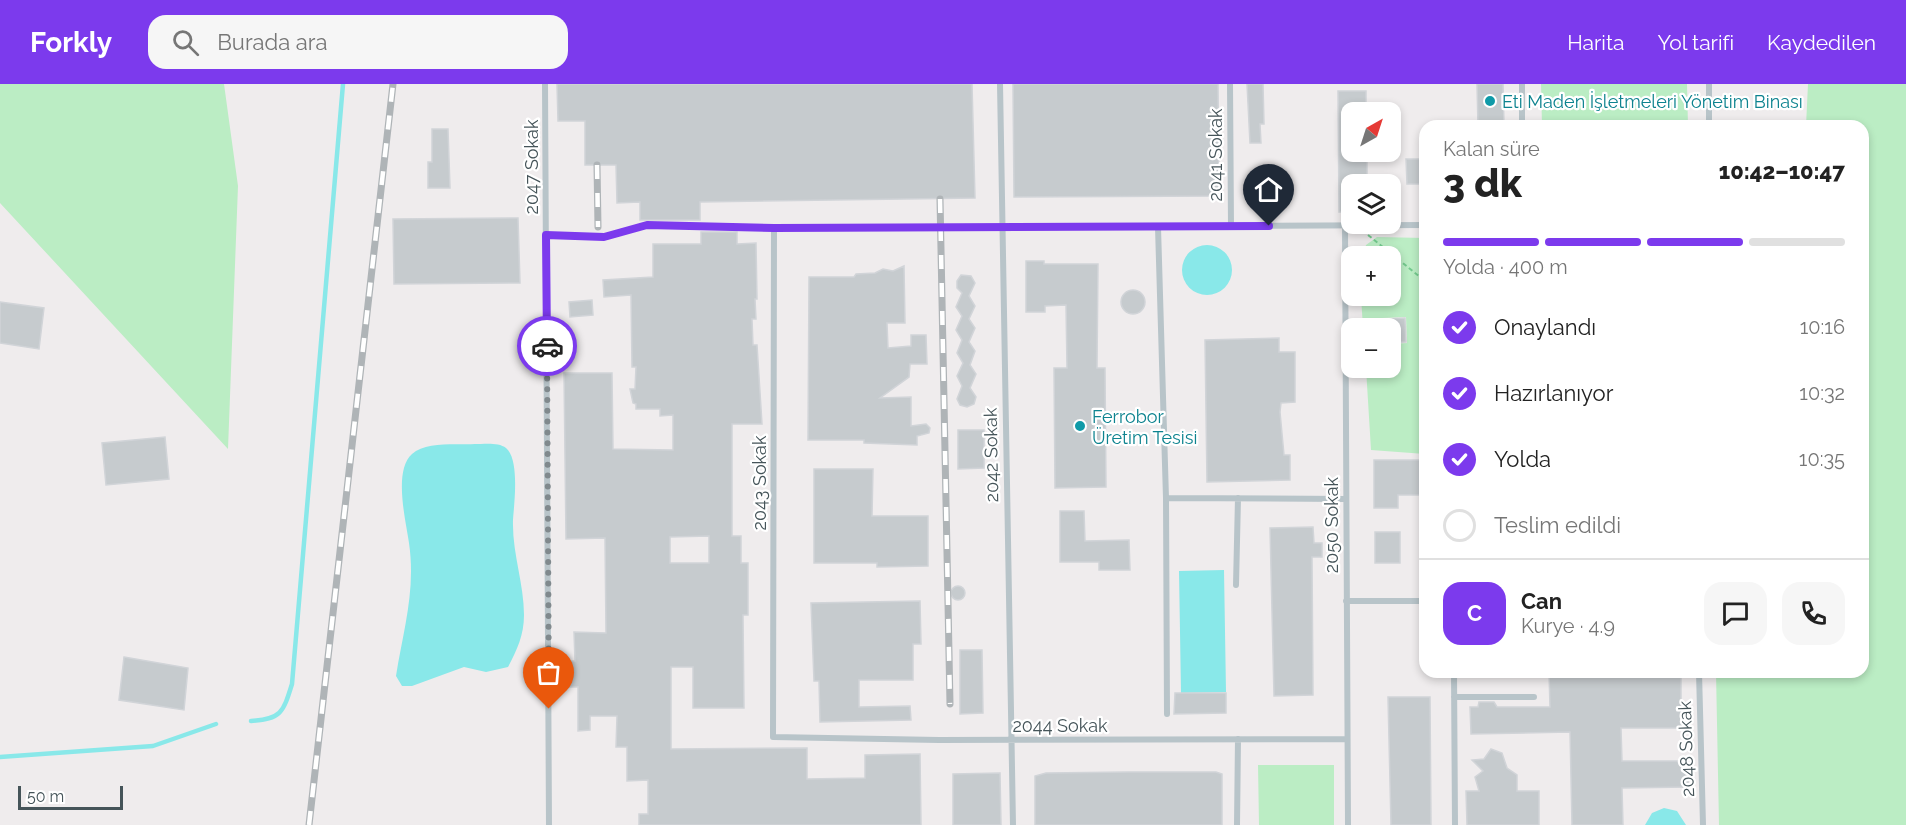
<!DOCTYPE html>
<html lang="tr">
<head>
<meta charset="utf-8">
<style>
	:root { --surface:#fff; --page:#f6f6f6; --text:#222; --muted:#767676; --line:#e0e0e0; --accent:#7c3aed }
	body { margin:0; font-family:Raleway,sans-serif; background:var(--page); color:var(--text); height:100vh; display:flex; flex-direction:column; font-size:22px; white-space:nowrap }
	* { box-sizing:border-box; margin:0 }
	p { font-size:20px; color:var(--muted) }
	.icon { flex:none; width:33px; height:33px; fill:none; stroke:currentColor; stroke-width:2; stroke-linecap:round; stroke-linejoin:round }
	.map { position:relative; flex:1; overflow:hidden }
	.panel { position:absolute; left:1419px; top:36px; width:450px; height:558px; display:flex; flex-direction:column; background:var(--surface); border-radius:18px; box-shadow:0 3px 9px #0003 }
	.panel>* { flex:none }
	.needle { width:39px; rotate:39deg }
	.fabs { position:absolute; left:1341px; top:18px; display:grid; gap:12px }
	.fabs a { display:grid; place-items:center; width:60px; height:60px; border-radius:12px; background:var(--surface); box-shadow:0 3px 9px #0003; font-size:30px }
	.scale { position:absolute; left:18px; bottom:15px; width:105px; box-sizing:border-box; padding-left:6px; border:3px solid #455459; border-top:0; font-size:16px; line-height:21px; white-space:nowrap; color:#455459; -webkit-text-stroke:4px #fff; paint-order:stroke }
	.pin { position:absolute; display:grid; place-items:center; width:51px; height:51px; color:#fff; margin:-62px -26px; border-radius:50% 50% 50% 0; rotate:-45deg; box-shadow:0 0 6px #0007 }
	.pin .icon { rotate:45deg }
	.courier { position:absolute; display:grid; place-items:center; width:60px; height:60px; margin:-30px; border:4px solid #7c3aed; border-radius:50%; background:#fff; color:#222; box-shadow:0 2px 8px #0007 }
	.overview em { font-style:normal; font-weight:800 }
	.overview div { display:flex; flex-direction:column-reverse }
	.overview { display:flex; align-items:center; justify-content:space-between; height:102px; padding:0 24px }
	h1 { font-size:39px; font-weight:800; line-height:45px }
	.bar { display:grid; grid-template-columns:repeat(4,1fr); gap:9px 6px; align-content:center; height:72px; padding:0 24px }
	.bar i { height:8px; border-radius:4px; background:var(--line) }
	.bar .active { background:var(--accent) }
	.bar p { grid-column:span 4 }
	.line { display:flex; align-items:center; gap:15px; padding:0 24px; border-top:2px solid var(--line) }
	.line div { flex:1 }
	.round { display:grid; place-items:center; flex:none; width:63px; height:63px; border-radius:18px; background:var(--page) }
	ol { padding:0 24px; list-style:none }
	li { display:flex; align-items:center; gap:18px; height:66px }
	li p { margin-inline-start:auto }
	li .icon { padding:6px; border-radius:50%; background:var(--accent); color:#fff; stroke-width:4 }
	li:last-child { color:var(--muted) }
	li i { width:33px; height:33px; border:3px solid var(--line); border-radius:50% }
	header { display:flex; align-items:center; gap:36px; box-sizing:border-box; height:84px; padding:0 30px; background:var(--accent); color:#fff }
	header strong { font-size:28px }
	nav { display:flex; gap:33px; margin-inline-start:auto; font-size:21px }
	.search { width:420px; height:54px; background:var(--page); display:flex; align-items:center; gap:15px; box-sizing:border-box; padding:0 21px; border-radius:18px; color:var(--muted); font-size:22px }
	.map>svg:first-child { display:block }
	.green { fill:#bbedc4 }
	.water { fill:#89e8e9 }
	.lines { fill:none; stroke-linecap:round; stroke-linejoin:round }
	.stream { stroke:#89e8e9; stroke-width:4.5 }
	.building { fill:#c6cbce; stroke:#d1d4d8; stroke-width:1.5; fill-rule:evenodd }
	.path { stroke:#74ca8e; stroke-width:2; stroke-dasharray:4.5 3; stroke-linecap:butt }
	.lane { stroke:#b8c4c9; stroke-width:6 }
	.rail-casing { stroke:#afb4b7; stroke-width:7 }
	.rail { stroke:#fff; stroke-width:4.5; stroke-dasharray:14; stroke-linecap:butt }
	.done { stroke:#80898d; stroke-width:6; stroke-dasharray:0 10.8 }
	.route { stroke:#7c3aed; stroke-width:8 }
	.culture-dot { fill:#0f9aa8; stroke:#fff; stroke-width:2 }
	.labels { text-anchor:middle; dominant-baseline:central; stroke-width:4.5; stroke-linejoin:round; paint-order:stroke }
	.culture-label { font-size:18px; fill:#0d838f; stroke:#fff; text-anchor:start }
	.street-label { font-size:18px; fill:#455459; stroke:#fff }
</style>
</head>
<body>
<header>
<strong>Forkly</strong>
<div class="search"><svg class="icon" aria-label="search" viewBox="0 0 24 24"><circle cx="10" cy="10" r="6"/><path d="M15 15l6 6"/></svg>Burada ara</div>
<nav><a>Harita</a><a>Yol tarifi</a><a>Kaydedilen</a></nav>
</header>
<div class="map">
<svg width="1906" height="741" viewBox="0 0 1906 741">
	<rect width="100%" height="100%" fill="#efeced"/>
	<path class="green" d="M0,0h224l14,102 -10,263 -228,-246z
		M1541,0h146l1,42h-146z
		M1808,0h98v741h-187l-3,-153h147v-546h-57z
		M1377,153l48,1v216l-54,-4 -5,-82h24l1,-24 16,-1 -1,-26 -24,1v10h-19l-2,-32h29v-40h-27l3,-11z
		M1258,681h76v60h-75z"/>
	<path class="water" d="M1182 186a25 25 0 1 1 50 0a25 25 0 1 1-50 0Z
		M475,360c9,0 24,-2 31,4 14,12 8,56 7,72 -1,33 11,63 11,95 0,20 -7,35 -16,52l-22,5 -22,-5 -52,19h-10l-6,-10c7,-45 20,-85 13,-133 -3,-22 -16,-72 3,-89 14,-13 45,-9 63,-10z
		M1224,486l2,122 -45,1 -2,-122z
		M1664,724l13,3 9,14h-41l7,-12z"/>
	<g class="lines">
		<path class="stream" d="M251,637c30,-2 32,-8 41,-37l51,-600
			M0,673l153,-11 63,-22"/>
	</g>
	<path class="building" d="M557,0h415l3,114 -275,4v18h-60v-18l-23,1 -1,-38h-31v-44h-27z
		M1013,0h205l1,112 -205,1z
		M1247,0h16l1,40h-4l1,19h-11z
		M1477,0h26l1,42h-26z
		M1338,7h28v21h-14v40h15v32h-15v28h-13z
		M432,45h16l2,59h-22v-26h4z
		M1406,75h19v25h-18z
		M518,134l2,65 -126,1 -1,-65z
		M701,148h36v12l19,-1 1,56h-2l1,20h-4l1,26h4l5,79h-30v112h9v27h7v52h-5l1,93h-51v-41h-22v82l136,-1v31l58,-1v-23l55,-1 1,71h-282v-11h9v-34l-21,1v-34h-11l1,-31h-27v14l-12,1v-44h-21v-26h18l-1,-29 32,1 -1,-95 -39,1 -2,-166h48l1,76 60,1v-35l-13,1v-7h-24v-5l-3,-1 -3,-14h5l1,-22h-4l-1,-72 -27,2 -1,-17 50,-3v-33h48zM709,452v27h-39v-26z
		M1026,177h18v3h54l-1,104h8l1,119 -51,1 -1,-120h13l-1,-63 -21,1v6h-19z
		M904,182l1,57h-18l1,25 23,-2v-11h15l1,29h-17l-1,13 -29,21 31,-1v29l15,-2 4,4 -1,5 -12,3v9l-53,-2v-3h-56l1,-163h45l2,-3 19,-1 8,-4 10,2z
		M961,191l10,1 4,7 -6,13 6,10 -6,13 6,9 -6,14 6,9 -5,14 6,9 -6,14 6,9 -2,7 -7,3 -7,-2 -3,-6 5,-13 -5,-10 6,-13 -6,-10 5,-13 -6,-10 6,-14 -6,-9 6,-14 -5,-5v-7z
		M1121 218a12 12 0 1 1 24 0a12 12 0 1 1-24 0Z
		M592,216l1,15 -23,2 -1,-15z
		M0,218l44,6 -5,41 -39,-6z
		M1405,234l1,24h-16v-23z
		M1279,254v14h16v50l-14,1 -1,9 4,43h6v25l-83,2 -2,-142z
		M958,346h26v38l-26,1z
		M165,353l4,42 -63,6 -4,-42z
		M1374,376h51v35h-27v13h-24z
		M814,385h59l-1,47h56v50l-51,1v-4h-63z
		M1060,427h24l1,30 44,-1 1,30h-31v-8h-39z
		M1313,443l1,16h8v14h-10l1,138 -39,1 -4,-168z
		M1375,448h25v31h-25z
		M951 509a7 7 0 1 1 14 0a7 7 0 1 1-14 0Z
		M920,517l1,43h-8v36h-54v27l51,-1 1,14 -91,2 -1,-41h-5l-3,-78z
		M960,566h22l1,63 -23,1z
		M124,573l64,11 -4,42 -65,-10z
		M1549,588h132v56h-60l1,33h66v26l-66,1 1,37h-51l-2,-93 -99,2 -1,-27h8l1,-5h15l3,5h53z
		M1175,609h51v20l-52,1z
		M1388,613h42l1,128h-40z
		M1491,665l11,4 5,15 10,7v16h22v34h-72l-1,-34h13l-4,-14 8,-6 -11,-11 12,-1z
		M1128,688h88l6,2v51h-187v-49l11,-3z
		M1000,689l1,52h-48v-51z"/>
	<g class="lines">
		<path class="path" d="M1368,151l57,46"/>
		<path class="lane" d="M545,0l4,741
			M1000,0l13,741
			M1230,0l1,142
			M1709,0v42
			M1522,42v-42
			M1345,142l3,599
			M1158,143l8,271 1,216
			M774,144l-1,509 166,3 407,-1
			M546,151l58,2 43,-12 127,3 651,-3
			M1166,414l180,1
			M1236,501l2,-87
			M1346,517h79
			M1454,588l1,153
			M1699,588l4,153
			M1454,613h80
			M1237,741l1,-86"/>
		<g class="rail-casing">
			<path id="rail" d="M597,81l1,62
				M940,115l10,505
				M309,741l84,-741"/>
		</g>
		<use href="#rail" class="rail"/>
	</g>
	<g class="lines">
		<path class="done" d="M547,262l2,363"/>
		<path class="route" d="M547,262l-1,-111 58,2 43,-12 127,3 495,-2"/>
	</g>
	<g class="culture-dot">
		<circle cx="1490" cy="17" r="6"/>
		<circle cx="1080" cy="342" r="6"/>
	</g>
	<g class="labels">
		<g class="culture-label">
			<text x="1502" y="17">Eti Maden İşletmeleri Yönetim Binası</text>
			<text x="1092" y="332">Ferrobor<tspan x="1092" dy="21">Üretim Tesisi</tspan></text>
		</g>
		<g class="street-label">
			<text transform="translate(1215 71) rotate(-90)">2041 Sokak</text>
			<text transform="translate(531 83) rotate(-90)">2047 Sokak</text>
			<text transform="translate(991 371) rotate(-91)">2042 Sokak</text>
			<text transform="translate(759 399) rotate(-90)">2043 Sokak</text>
			<text transform="translate(1331 441) rotate(-90)">2050 Sokak</text>
			<text x="1060" y="641">2044 Sokak</text>
			<text transform="translate(1686 665) rotate(-92)">2048 Sokak</text>
		</g>
	</g>
</svg>
<div class="fabs">
<a><svg class="needle" viewBox="-14 -14 28 28"><path d="M0-13l5 13h-10z" fill="#e53935"/><path d="M0 13l5-13h-10z" fill="#767676"/></svg></a>
<a><svg class="icon" aria-label="layers" viewBox="0 0 24 24"><path d="M12 4l9 5-9 5-9-5zM3 14l9 5 9-5"/></svg></a>
<a>+</a>
<a>−</a>
</div>
<div class="scale">50 m</div>
<div class="pin" style="left:549px;top:625px;background:#ea580c"><svg class="icon" aria-label="bag" viewBox="0 0 24 24"><path d="M5 8h14l-1 12H6zM9 8a3 3 0 0 1 6 0"/></svg></div>
<div class="pin" style="left:1269px;top:142px;background:#1f2937"><svg class="icon" aria-label="home" viewBox="0 0 24 24"><path d="M3 11l9-7 9 7M6 9v11h12V9"/></svg></div>
<div class="courier" style="left:547px;top:262px"><svg class="icon" aria-label="car" viewBox="0 0 24 24"><path d="M5 17H2v-5l4-1 3-4h7l3 4 3 1v5h-3M9 17h6M6 11h13"/><circle cx="7" cy="17" r="2"/><circle cx="17" cy="17" r="2"/></svg></div>
<section class="panel">
<div class="overview"><div><h1>3 dk</h1><p>Kalan süre</p></div><em>10:42–10:47</em></div>
<div class="bar"><i class="active"></i><i class="active"></i><i class="active"></i><i></i><p>Yolda · 400 m</p></div>
<ol>
<li><svg class="icon" aria-label="check" viewBox="0 0 24 24"><path d="M5 12l5 5 9-10"/></svg>Onaylandı<p>10:16</p></li>
<li><svg class="icon" aria-label="check" viewBox="0 0 24 24"><path d="M5 12l5 5 9-10"/></svg>Hazırlanıyor<p>10:32</p></li>
<li><svg class="icon" aria-label="check" viewBox="0 0 24 24"><path d="M5 12l5 5 9-10"/></svg>Yolda<p>10:35</p></li>
<li><i></i>Teslim edildi</li>
</ol>
<div class="line" style="height:108px"><b class="round" style="background:var(--accent);color:#fff">C</b><div><b>Can</b><p>Kurye · 4.9</p></div><a class="round"><svg class="icon" aria-label="chat" viewBox="0 0 24 24"><path d="M4 5h16v11H9l-5 4z"/></svg></a><a class="round"><svg class="icon" aria-label="phone" viewBox="0 0 24 24"><path d="M5 4h4l2 5-3 2q2 4 5 5l2-3 5 2v4C11 20 4 13 5 4z"/></svg></a></div>
</section>
</div>
</body>
</html>
